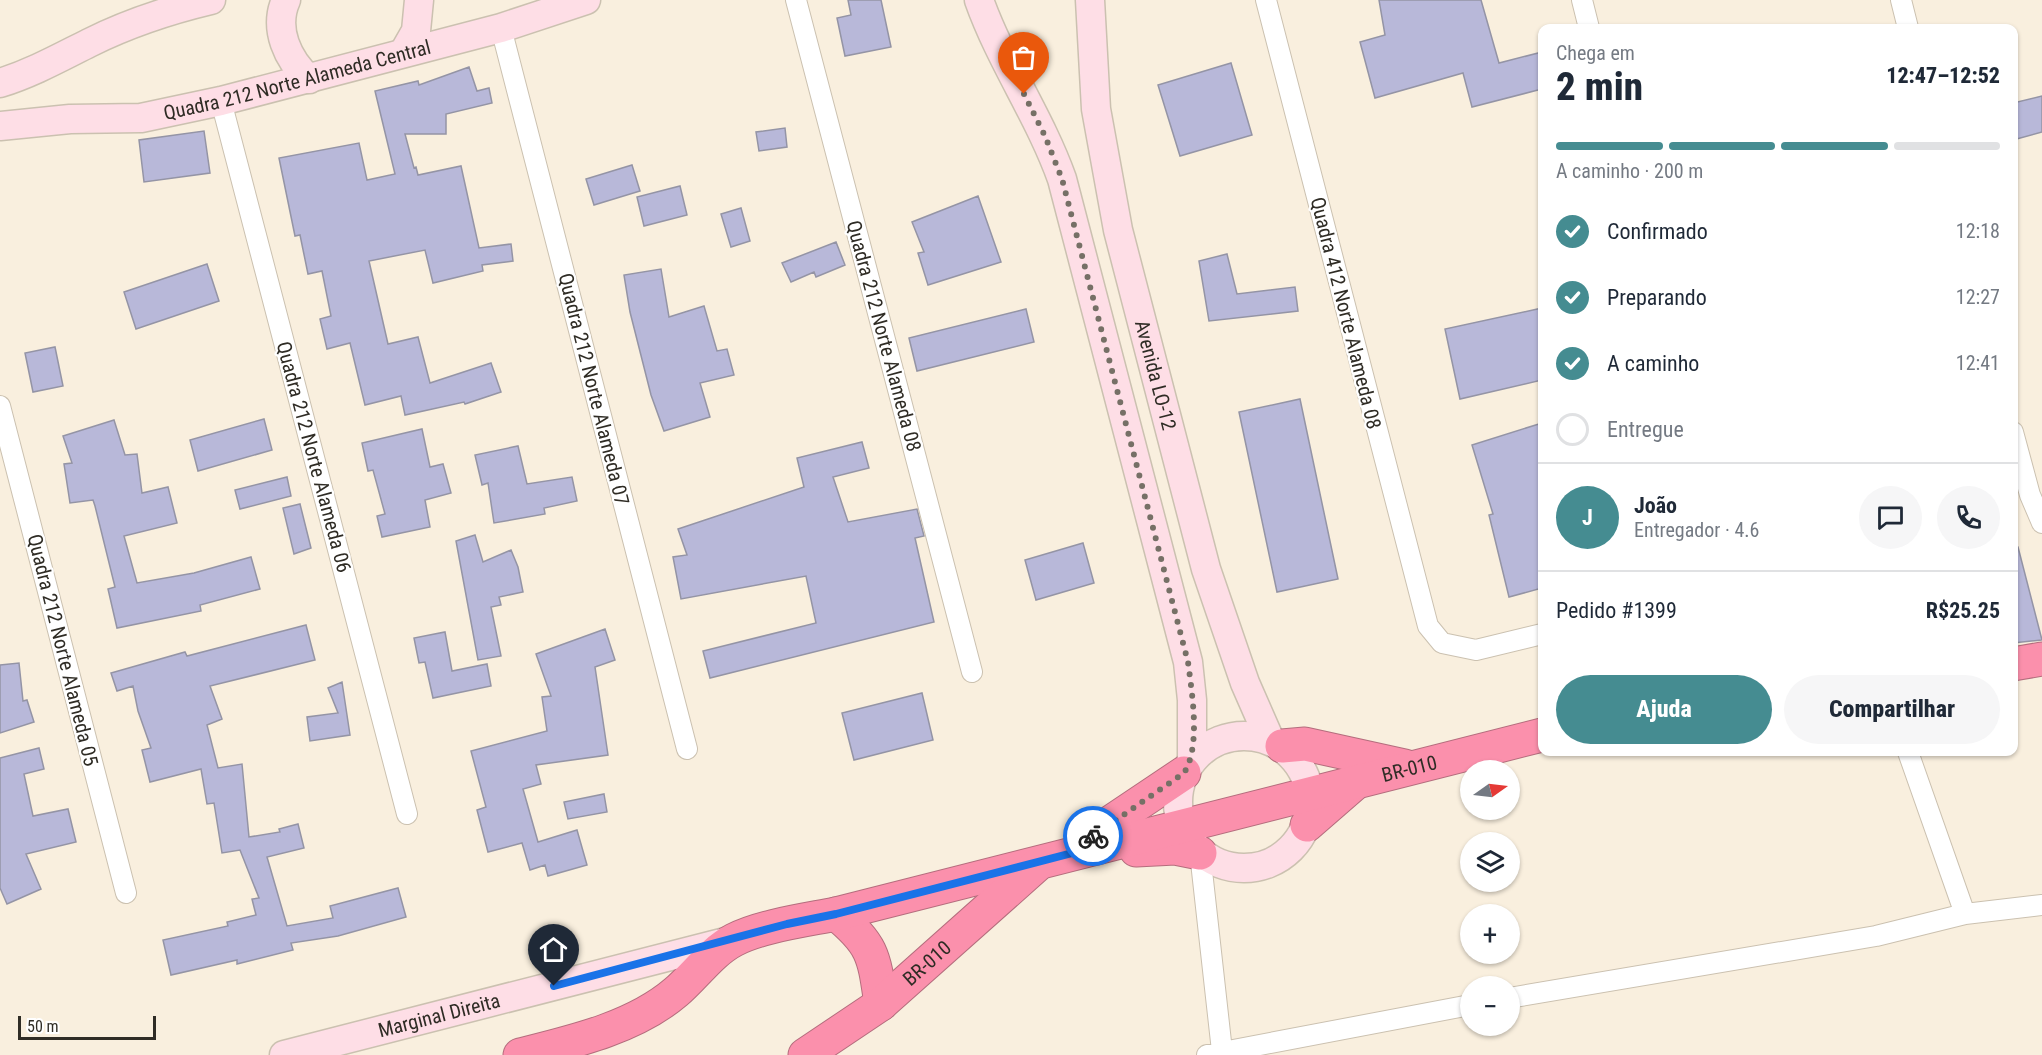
<!DOCTYPE html>
<html lang="pt">
<head>
<meta charset="utf-8">
<style>
	:root { --surface:#fff; --page:#f6f6f7; --text:#1f2937; --muted:#747a83; --line:#e0e1e3; --accent:#458c91 }
	body { margin:0; font-family:"Roboto Condensed",sans-serif; background:var(--page); color:var(--text); height:100vh; display:flex; flex-direction:column; font-size:22px; white-space:nowrap }
	* { box-sizing:border-box; margin:0 }
	p { font-size:20px; color:var(--muted) }
	.icon { flex:none; width:33px; height:33px; fill:none; stroke:currentColor; stroke-width:2; stroke-linecap:round; stroke-linejoin:round }
	.map { position:relative; flex:1; overflow:hidden }
	.drawer { position:absolute; left:1538px; top:24px; width:480px; height:732px; display:flex; flex-direction:column; background:var(--surface); border-radius:12px; box-shadow:0 2px 4px #0004 }
	.drawer>* { flex:none }
	.needle { width:39px; rotate:76deg }
	.buttons { position:absolute; left:1460px; top:760px; display:grid; gap:12px }
	.buttons a { display:grid; place-items:center; width:60px; height:60px; border-radius:50%; background:var(--surface); box-shadow:0 2px 4px #0004; font-size:30px }
	.scale { position:absolute; left:18px; bottom:15px; width:138px; box-sizing:border-box; padding-left:6px; border:3px solid #2f2c25; border-top:0; font-size:16px; line-height:21px; white-space:nowrap; color:#2f2c25; -webkit-text-stroke:4px #fff; paint-order:stroke }
	.pin { position:absolute; display:grid; place-items:center; width:51px; height:51px; color:#fff; margin:-62px -26px; border-radius:50% 50% 50% 0; rotate:-45deg; box-shadow:0 0 6px #0007 }
	.pin .icon { rotate:45deg }
	.courier { position:absolute; display:grid; place-items:center; width:60px; height:60px; margin:-30px; border:4px solid #1a73e8; border-radius:50%; background:#fff; color:#222; box-shadow:0 2px 8px #0007 }
	.head em { font-style:normal; font-weight:800 }
	.head div { display:flex; flex-direction:column-reverse }
	.head { display:flex; align-items:center; justify-content:space-between; height:102px; padding:0 18px }
	h1 { font-size:39px; font-weight:800; line-height:45px }
	.bar { display:grid; grid-template-columns:repeat(4,1fr); gap:9px 6px; align-content:center; height:72px; padding:0 18px }
	.bar i { height:8px; border-radius:4px; background:var(--line) }
	.bar .active { background:var(--accent) }
	.bar p { grid-column:span 4 }
	.line { display:flex; align-items:center; gap:15px; padding:0 18px; border-top:2px solid var(--line) }
	.line div { flex:1 }
	.round { display:grid; place-items:center; flex:none; width:63px; height:63px; border-radius:32px; background:var(--page) }
	ol { padding:0 18px; list-style:none }
	li { display:flex; align-items:center; gap:18px; height:66px }
	li p { margin-inline-start:auto }
	li .icon { padding:6px; border-radius:50%; background:var(--accent); color:#fff; stroke-width:4 }
	li:last-child { color:var(--muted) }
	li i { width:33px; height:33px; border:3px solid var(--line); border-radius:50% }
	.button { display:flex; gap:12px; margin-top:auto; padding:12px 18px }
	.button a { flex:1; height:69px; border-radius:36px; background:var(--accent); color:#fff; font-size:24px; font-weight:800; line-height:69px; text-align:center }
	.button a+a { background:var(--page); color:var(--text) }
	.map>svg:first-child { display:block }
	.building { fill:#b8b8d9; stroke:#9494a5; stroke-width:1.5 }
	.lines { fill:none; stroke-linecap:round; stroke-linejoin:round }
	.street-casing { stroke:#cbc1b0; stroke-width:22 }
	.secondary-casing { stroke:#cbc1b0; stroke-width:31 }
	.highway-casing { stroke:#b46d7d; stroke-width:35 }
	.street { stroke:#fff; stroke-width:20 }
	.secondary { stroke:#fedee6; stroke-width:28 }
	.highway { stroke:#fb90ac; stroke-width:33 }
	.done { stroke:#767066; stroke-width:6; stroke-dasharray:0 10.8 }
	.route { stroke:#1a73e8; stroke-width:8 }
	.labels { text-anchor:middle; dominant-baseline:central; stroke-width:4.5; stroke-linejoin:round; paint-order:stroke }
	.street-label { font-size:20px; fill:#2f2c25; stroke:#fff }
</style>
</head>
<body>
<div class="map">
<svg width="2042" height="1055" viewBox="0 0 2042 1055">
	<rect width="100%" height="100%" fill="#f9efde"/>
	<path class="building" d="M848,0h33l10,47 -46,9 -8,-38 14,-3z
		M1379,0h102l18,63 43,-11v37l-70,18 -9,-34 -88,25 -15,-56 25,-7z
		M1231,63l21,72 -72,21 -22,-71z
		M469,67l8,24 12,-3 3,15 -46,11v20h-41l9,34 2,-1 2,8 43,-9 18,82 32,-4 2,17 -31,4 1,6 -50,12 -8,-33 -56,11 19,83 30,-7 12,46 61,-20 10,29 -36,12 -1,-2 -59,13 -4,-19 -36,9 -15,-62 -23,6 -7,-30 11,-3 -9,-45 -14,3 -8,-39 -5,1 -16,-78 80,-15 8,37 28,-6 -20,-83 43,-10 1,4z
		M2042,96v36l-29,8v-37z
		M785,128l2,19 -28,4 -3,-19z
		M204,131l6,42 -66,9 -5,-42z
		M632,165l8,26 -46,14 -8,-26z
		M680,186l7,29 -43,11 -7,-29z
		M978,196l23,66 -73,23 -10,-32 6,-1 -12,-30z
		M741,208l9,33 -19,6 -10,-33z
		M836,242l9,23 -29,12 -2,-5 -23,10 -9,-19z
		M1227,254l10,40 58,-7 3,24 -89,10 -10,-60z
		M207,264l12,37 -83,28 -12,-37z
		M661,269l8,48 35,-11 13,45 10,-2 7,26 -34,8 10,34 -46,14 -13,-36 -21,-83 -6,-37z
		M1542,308v72l-82,19 -15,-70z
		M1026,309l8,33 -117,29 -8,-33z
		M55,347l8,39 -30,6 -8,-39z
		M1300,399l38,180 -61,13 -38,-180z
		M264,419l8,31 -74,21 -8,-31z
		M114,420l11,35 12,-1 5,39 26,-6 9,36 -53,13 13,47 57,-10 57,-16 9,32 -60,16 1,6 -84,17 -9,-39 7,-2 -20,-81 -2,-6 -23,3 -6,-39 8,-1 -9,-27z
		M1542,423v165l-33,9 -20,-82 4,-1 -21,-69z
		M422,429l8,38 13,-3 8,29 -26,7 5,27 -48,10 -5,-21 8,-2 -12,-44 -5,1 -6,-28z
		M862,442l7,26 -36,9 15,45 69,-13 7,27 -9,2 19,84 -224,56 -7,-27 113,-28 -10,-47 -125,23 -8,-42 14,-2 -9,-26 126,-42 -7,-29z
		M518,446l9,38 45,-7 5,24 -33,7 1,6 -51,9 -6,-40 -6,2 -7,-30z
		M287,477l4,19 -51,13 -5,-19z
		M300,504l11,44 -17,6 -11,-46z
		M475,535l8,27 28,-12 7,17 5,25 -24,5 2,8 -10,2 10,49 -23,4 -22,-119z
		M1083,543l11,40 -58,17 -11,-40z
		M2013,547h5l24,93 -29,3z
		M306,625l9,35 -105,26 12,33 -15,6 11,43 24,-4 7,73 31,-5 -1,-3 19,-5 6,24 -37,9 20,69 46,-8 -3,-12 68,-18 8,29 -68,19 -47,7 2,7 -56,14v-4l-66,15 -8,-35 65,-14 -1,-4 29,-7 -4,-16 7,-1 -19,-48 -18,3 -8,-50 -7,1 -6,-35 -51,13 -8,-32 9,-2 -13,-37 -5,-25 -16,5 -6,-18 74,-21 2,4z
		M605,629l10,31 -20,7 13,88 -72,10 5,19 -18,5 15,53 39,-12 10,35 -39,11 -3,-11 -15,5 -8,-27 -34,9 -11,-42 9,-3 -15,-56 76,-20 -5,-34 9,-1 -15,-42z
		M445,632l7,39 35,-7 4,22 -58,12 -8,-36 -6,1 -5,-25z
		M19,663l4,38 4,-1 7,22 -34,11v-68z
		M342,682l8,53 -40,6 -3,-24 31,-4 -10,-25z
		M922,693l11,47 -79,20 -12,-47z
		M39,748l5,21 -20,5 9,42 35,-7 8,33 -50,12 15,35 -34,15 -7,-16v-130z
		M604,794l3,18 -39,7 -4,-17z"/>
	<g class="lines">
		<g class="street-casing">
			<path id="street" d="M796,0l176,672
				M1266,0l162,626 14,17 34,7 66,-16
				M1582,0l7,28
				M1901,0l7,28
				M501,28l186,721
				M221,101l186,713
				M0,406l126,487
				M2013,432l17,63 12,28
				M1908,752l57,162
				M1200,853l22,198
				M1509,998l367,-62 89,-22 77,-9
				M1207,1055l263,-50"/>
		</g>
		<g class="secondary-casing">
			<g id="secondary">
				<path d="M286,0c-13,29 2,60 23,79"/>
				<path d="M979,0c22,62 61,117 83,179l126,483 4,38v60"/>
				<path id="s1" d="M1090,0l6,109 22,121 88,339 39,114 25,57"/>
				<path d="M404,52l12,-21 3,-31"/>
				<path d="M0,83c32,-10 59,-25 89,-40 38,-19 80,-33 122,-43"/>
				<path id="s2" d="M0,126l70,-7 71,-1 80,-17 280,-73 85,-28"/>
				<circle cx="1244" cy="802" r="66"/>
				<path id="s3" d="M284,1055l449,-115"/>
			</g>
		</g>
		<g class="highway-casing">
			<g id="highway">
				<path d="M2013,664l29,-5"/>
				<path d="M1282,746l23,-2 100,22"/>
				<path d="M1307,825l46,-40"/>
				<path d="M1082,849l20,-21 82,-55"/>
				<path d="M1136,850l39,-2 25,5"/>
				<path d="M836,914c38,31 38,43 45,90"/>
				<path id="s4" d="M520,1055c52,-13 114,-27 156,-63 19,-16 35,-40 58,-52 27,-14 72,-20 102,-26l706,-179"/>
				<path id="s5" d="M805,1055l76,-51 155,-138"/>
			</g>
		</g>
		<use href="#street" class="street"/>
		<use href="#secondary" class="secondary"/>
		<use href="#highway" class="highway"/>
	</g>
	<g class="lines">
		<path class="done" d="M1024,94l21,42 17,43 126,483c4,32 13,84 -4,111l-91,63"/>
		<path class="route" d="M554,986l233,-62 49,-10 244,-63 13,-15"/>
	</g>
	<g class="labels">
		<g class="street-label">
			<text stroke="none"><textPath href="#s2" startOffset="302">Quadra 212 Norte Alameda Central</textPath></text>
			<text transform="translate(1346 313) rotate(76)">Quadra 412 Norte Alameda 08</text>
			<text transform="translate(884 336) rotate(75)">Quadra 212 Norte Alameda 08</text>
			<text stroke="none"><textPath href="#s1" startOffset="382">Avenida LO-12</textPath></text>
			<text transform="translate(594 389) rotate(76)">Quadra 212 Norte Alameda 07</text>
			<text transform="translate(314 457) rotate(75)">Quadra 212 Norte Alameda 06</text>
			<text transform="translate(63 650) rotate(76)">Quadra 212 Norte Alameda 05</text>
			<text stroke="none"><textPath href="#s4" startOffset="945">BR-010</textPath></text>
			<text stroke="none"><textPath href="#s5" startOffset="153">BR-010</textPath></text>
			<text stroke="none"><textPath href="#s3" startOffset="160">Marginal Direita</textPath></text>
		</g>
	</g>
</svg>
<div class="buttons">
<a><svg class="needle" viewBox="-14 -14 28 28"><path d="M0-13l5 13h-10z" fill="#e53935"/><path d="M0 13l5-13h-10z" fill="#747a83"/></svg></a>
<a><svg class="icon" aria-label="layers" viewBox="0 0 24 24"><path d="M12 4l9 5-9 5-9-5zM3 14l9 5 9-5"/></svg></a>
<a>+</a>
<a>−</a>
</div>
<div class="scale">50 m</div>
<div class="pin" style="left:1024px;top:94px;background:#ea580c"><svg class="icon" aria-label="bag" viewBox="0 0 24 24"><path d="M5 8h14l-1 12H6zM9 8a3 3 0 0 1 6 0"/></svg></div>
<div class="pin" style="left:554px;top:986px;background:#1f2937"><svg class="icon" aria-label="home" viewBox="0 0 24 24"><path d="M3 11l9-7 9 7M6 9v11h12V9"/></svg></div>
<div class="courier" style="left:1093px;top:836px"><svg class="icon" aria-label="bike" viewBox="0 0 24 24"><circle cx="6" cy="16" r="4"/><circle cx="18" cy="16" r="4"/><path d="M6 16l4-8h5l3 8M10 8l3 8H6M13 5h3"/></svg></div>
<section class="drawer">
<div class="head"><div><h1>2 min</h1><p>Chega em</p></div><em>12:47–12:52</em></div>
<div class="bar"><i class="active"></i><i class="active"></i><i class="active"></i><i></i><p>A caminho · 200 m</p></div>
<ol>
<li><svg class="icon" aria-label="check" viewBox="0 0 24 24"><path d="M5 12l5 5 9-10"/></svg>Confirmado<p>12:18</p></li>
<li><svg class="icon" aria-label="check" viewBox="0 0 24 24"><path d="M5 12l5 5 9-10"/></svg>Preparando<p>12:27</p></li>
<li><svg class="icon" aria-label="check" viewBox="0 0 24 24"><path d="M5 12l5 5 9-10"/></svg>A caminho<p>12:41</p></li>
<li><i></i>Entregue</li>
</ol>
<div class="line" style="height:108px"><b class="round" style="background:var(--accent);color:#fff">J</b><div><b>João</b><p>Entregador · 4.6</p></div><a class="round"><svg class="icon" aria-label="chat" viewBox="0 0 24 24"><path d="M4 5h16v11H9l-5 4z"/></svg></a><a class="round"><svg class="icon" aria-label="phone" viewBox="0 0 24 24"><path d="M5 4h4l2 5-3 2q2 4 5 5l2-3 5 2v4C11 20 4 13 5 4z"/></svg></a></div>
<div class="line" style="height:78px"><div>Pedido #1399</div><b>R$25.25</b></div>
<div class="button"><a>Ajuda</a><a>Compartilhar</a></div>
</section>
</div>
</body>
</html>
